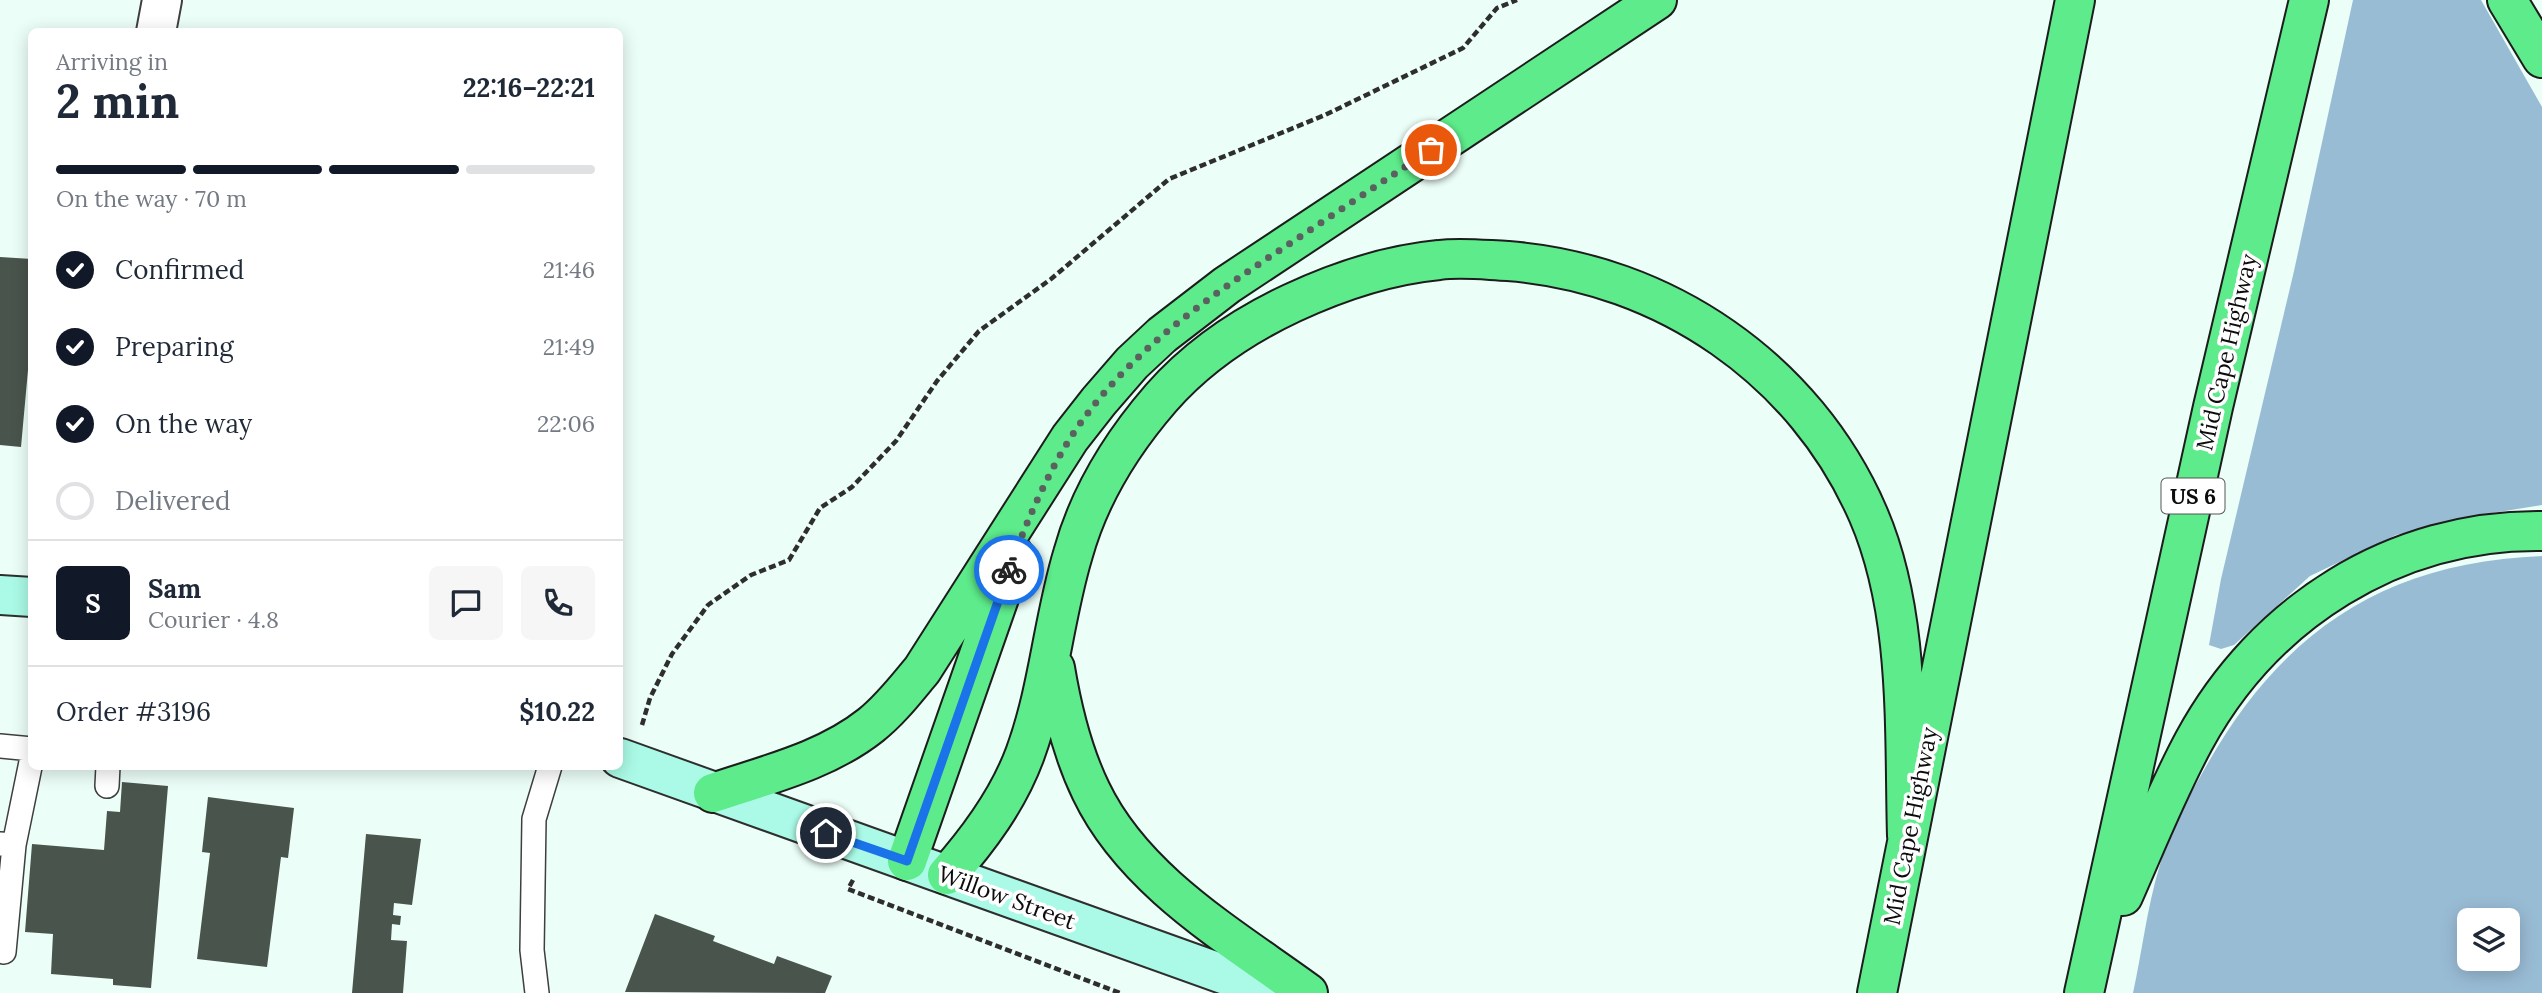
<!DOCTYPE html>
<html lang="en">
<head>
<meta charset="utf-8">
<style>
	:root { --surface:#fff; --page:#f6f6f7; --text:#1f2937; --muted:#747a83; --line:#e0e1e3; --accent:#111827 }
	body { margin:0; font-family:Lora,serif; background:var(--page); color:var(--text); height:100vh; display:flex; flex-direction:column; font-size:26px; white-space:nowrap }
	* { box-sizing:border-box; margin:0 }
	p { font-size:23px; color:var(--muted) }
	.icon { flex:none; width:38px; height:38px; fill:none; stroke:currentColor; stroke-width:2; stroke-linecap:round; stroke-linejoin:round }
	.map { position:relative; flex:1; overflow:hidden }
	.sheet { position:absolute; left:28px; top:28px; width:595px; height:742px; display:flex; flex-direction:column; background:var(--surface); border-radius:10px; box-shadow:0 4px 18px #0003 }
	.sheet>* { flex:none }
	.tools { position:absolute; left:2457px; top:908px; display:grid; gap:14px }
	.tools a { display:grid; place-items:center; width:63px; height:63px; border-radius:10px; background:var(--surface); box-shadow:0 4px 18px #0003; font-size:35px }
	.pin { position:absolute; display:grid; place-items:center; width:60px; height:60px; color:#fff; margin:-30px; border:4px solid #fff; border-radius:50%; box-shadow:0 2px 7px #0007 }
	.courier { position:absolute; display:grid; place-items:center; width:70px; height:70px; margin:-35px; border:5px solid #1a73e8; border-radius:50%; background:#fff; color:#222; box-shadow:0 2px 9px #0007 }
	.head em { font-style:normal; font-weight:700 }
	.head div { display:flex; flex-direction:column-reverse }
	.head { display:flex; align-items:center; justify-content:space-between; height:119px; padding:0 28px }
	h1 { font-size:46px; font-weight:700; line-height:52px }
	.bar { display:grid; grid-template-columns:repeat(4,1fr); gap:10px 7px; align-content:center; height:84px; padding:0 28px }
	.bar i { height:9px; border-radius:5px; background:var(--line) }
	.bar .active { background:var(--accent) }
	.bar p { grid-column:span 4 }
	.line { display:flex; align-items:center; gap:18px; padding:0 28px; border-top:2px solid var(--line) }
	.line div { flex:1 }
	.round { display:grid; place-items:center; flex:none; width:74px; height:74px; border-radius:10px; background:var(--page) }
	ol { padding:0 28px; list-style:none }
	li { display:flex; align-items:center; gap:21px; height:77px }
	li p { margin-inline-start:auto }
	li .icon { padding:7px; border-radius:50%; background:var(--accent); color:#fff; stroke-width:4 }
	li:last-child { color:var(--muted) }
	li i { width:38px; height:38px; border:4px solid var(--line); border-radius:50% }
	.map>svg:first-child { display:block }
	.forest { fill:#99bcd5; fill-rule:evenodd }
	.building { fill:#49544c }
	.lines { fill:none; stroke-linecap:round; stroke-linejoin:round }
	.service-casing { stroke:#3f3f3f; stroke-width:26 }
	.minor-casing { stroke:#3f3f3f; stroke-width:42 }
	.secondary-casing { stroke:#2e2e2e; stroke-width:42 }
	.motorway-casing { stroke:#1d1d1d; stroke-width:42 }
	.path { stroke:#2e2e2e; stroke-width:4.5; stroke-dasharray:7 3.5; stroke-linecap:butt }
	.service { stroke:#fff; stroke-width:23 }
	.minor { stroke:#fff; stroke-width:38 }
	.secondary { stroke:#abfae7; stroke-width:38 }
	.motorway { stroke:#5deb8b; stroke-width:38 }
	.done { stroke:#5a615f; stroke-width:7; stroke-dasharray:0 12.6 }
	.route { stroke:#1a73e8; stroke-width:9 }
	.labels { text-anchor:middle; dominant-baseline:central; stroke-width:7; stroke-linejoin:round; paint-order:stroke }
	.shield { fill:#fff; stroke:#555; stroke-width:2 }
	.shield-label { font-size:21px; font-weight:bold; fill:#0c0c0c }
	.street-label { font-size:23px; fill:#0c0c0c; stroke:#fff }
</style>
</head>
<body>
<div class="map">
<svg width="2542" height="993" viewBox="0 0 2542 993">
	<rect width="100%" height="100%" fill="#ecfef8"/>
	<path class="forest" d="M2353,0h128l61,107v398l-62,10 -84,20 -86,41 -76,69 -13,4 -12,-4 12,-66 73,-308z
		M2542,556v437h-409c9,-41 14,-85 26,-125 10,-37 30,-72 49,-105 76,-134 180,-201 334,-207zM2469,920h39v39h-39z"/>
	<path class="building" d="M0,257l32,2v67l-11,121 -21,-2z
		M122,782l46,4 -17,202 -38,-3v-6l-62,-5 2,-40 -28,-2 7,-88 72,6 3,-39 13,1z
		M208,797l86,11 -6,50 -7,-1 -14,110 -70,-8 13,-106 -8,-1z
		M366,834l55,5 -9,66 -18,-2 -1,12 8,1 -1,9 -8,-1 -1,16 16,1 -4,52h-51z
		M655,914l60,22 -2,5 61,23 3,-8 55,20 -7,17 -200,-1z"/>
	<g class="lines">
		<g class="service-casing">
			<path id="service" d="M0,746l32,3
				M107,786l1,-20
				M0,844l14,1 18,-88
				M4,952l10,-107
				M537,993l-5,-43 2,-131 16,-53"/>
		</g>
		<g class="minor-casing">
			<path id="minor" d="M156,32l6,-32"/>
		</g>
		<g class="secondary-casing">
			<path id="secondary" d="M0,595l32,2
				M620,758l656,235"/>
		</g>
		<g class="motorway-casing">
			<path id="motorway" d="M2507,0l35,58
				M1055,668c7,42 17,84 36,123 43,90 139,145 217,202
				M713,793c53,-18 113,-32 158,-68 20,-16 35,-36 51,-55l148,-232 29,-37 33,-38 30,-28 65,-50 430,-285
				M907,861l107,-306
				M947,875c32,-36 61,-75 78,-121 24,-65 28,-134 48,-200 16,-58 49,-111 88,-156 36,-41 82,-72 131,-95 47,-22 95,-38 147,-43 22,-3 46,0 69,1 156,12 297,108 360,253 43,99 36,217 39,322
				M2123,896c23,-52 44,-105 71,-155 70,-129 201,-212 348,-210
				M1877,993l198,-993
				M2084,993l129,-586 96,-407"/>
		</g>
		<path class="path" d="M642,725l8,-27 22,-44 36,-49 43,-30 38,-15 31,-52 32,-21 44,-46 41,-60 42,-50 72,-52 118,-100 156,-64 138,-67 34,-40 20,-8
			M853,880l-5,9 272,104"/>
		<use href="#service" class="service"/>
		<use href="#minor" class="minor"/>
		<use href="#secondary" class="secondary"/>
		<use href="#motorway" class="motorway"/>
	</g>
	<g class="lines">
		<path class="done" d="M1009,570c16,-45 35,-89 60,-130 55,-86 137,-141 220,-196 47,-31 94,-63 142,-94"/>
		<path class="route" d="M826,833l81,28 102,-291"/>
	</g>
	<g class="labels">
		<rect class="shield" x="2161.5" y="478.5" width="63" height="35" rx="5"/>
		<g class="shield-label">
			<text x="2193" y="496">US 6</text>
		</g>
		<g class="street-label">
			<text transform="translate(2226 352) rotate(-77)">Mid Cape Highway</text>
			<text transform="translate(1910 826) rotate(-79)">Mid Cape Highway</text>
			<text transform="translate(1007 897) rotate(20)">Willow Street</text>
		</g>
	</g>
</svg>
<div class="tools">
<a><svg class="icon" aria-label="layers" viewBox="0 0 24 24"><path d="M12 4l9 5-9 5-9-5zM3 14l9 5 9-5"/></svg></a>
</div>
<div class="pin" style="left:1431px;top:150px;background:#ea580c"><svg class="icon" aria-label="bag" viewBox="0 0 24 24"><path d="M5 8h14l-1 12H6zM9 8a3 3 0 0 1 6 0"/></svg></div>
<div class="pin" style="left:826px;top:833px;background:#1f2937"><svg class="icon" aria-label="home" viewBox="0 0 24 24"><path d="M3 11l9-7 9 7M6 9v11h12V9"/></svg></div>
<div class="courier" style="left:1009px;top:570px"><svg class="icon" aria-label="bike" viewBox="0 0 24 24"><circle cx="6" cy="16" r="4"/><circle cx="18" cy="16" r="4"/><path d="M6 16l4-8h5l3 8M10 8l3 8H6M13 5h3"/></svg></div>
<section class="sheet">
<div class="head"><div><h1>2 min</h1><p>Arriving in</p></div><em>22:16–22:21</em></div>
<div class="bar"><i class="active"></i><i class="active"></i><i class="active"></i><i></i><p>On the way · 70 m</p></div>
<ol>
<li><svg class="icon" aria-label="check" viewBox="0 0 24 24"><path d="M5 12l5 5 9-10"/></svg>Confirmed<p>21:46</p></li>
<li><svg class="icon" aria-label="check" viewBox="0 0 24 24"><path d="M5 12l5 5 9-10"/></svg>Preparing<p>21:49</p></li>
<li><svg class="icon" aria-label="check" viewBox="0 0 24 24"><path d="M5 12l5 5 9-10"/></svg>On the way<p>22:06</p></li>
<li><i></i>Delivered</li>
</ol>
<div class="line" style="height:126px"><b class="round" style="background:var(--accent);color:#fff">S</b><div><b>Sam</b><p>Courier · 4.8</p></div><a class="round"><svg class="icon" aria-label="chat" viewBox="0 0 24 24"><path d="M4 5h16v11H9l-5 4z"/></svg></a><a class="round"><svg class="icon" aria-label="phone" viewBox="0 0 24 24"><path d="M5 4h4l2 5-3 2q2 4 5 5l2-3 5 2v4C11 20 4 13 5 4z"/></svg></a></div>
<div class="line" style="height:91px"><div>Order #3196</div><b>$10.22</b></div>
</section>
</div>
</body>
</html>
